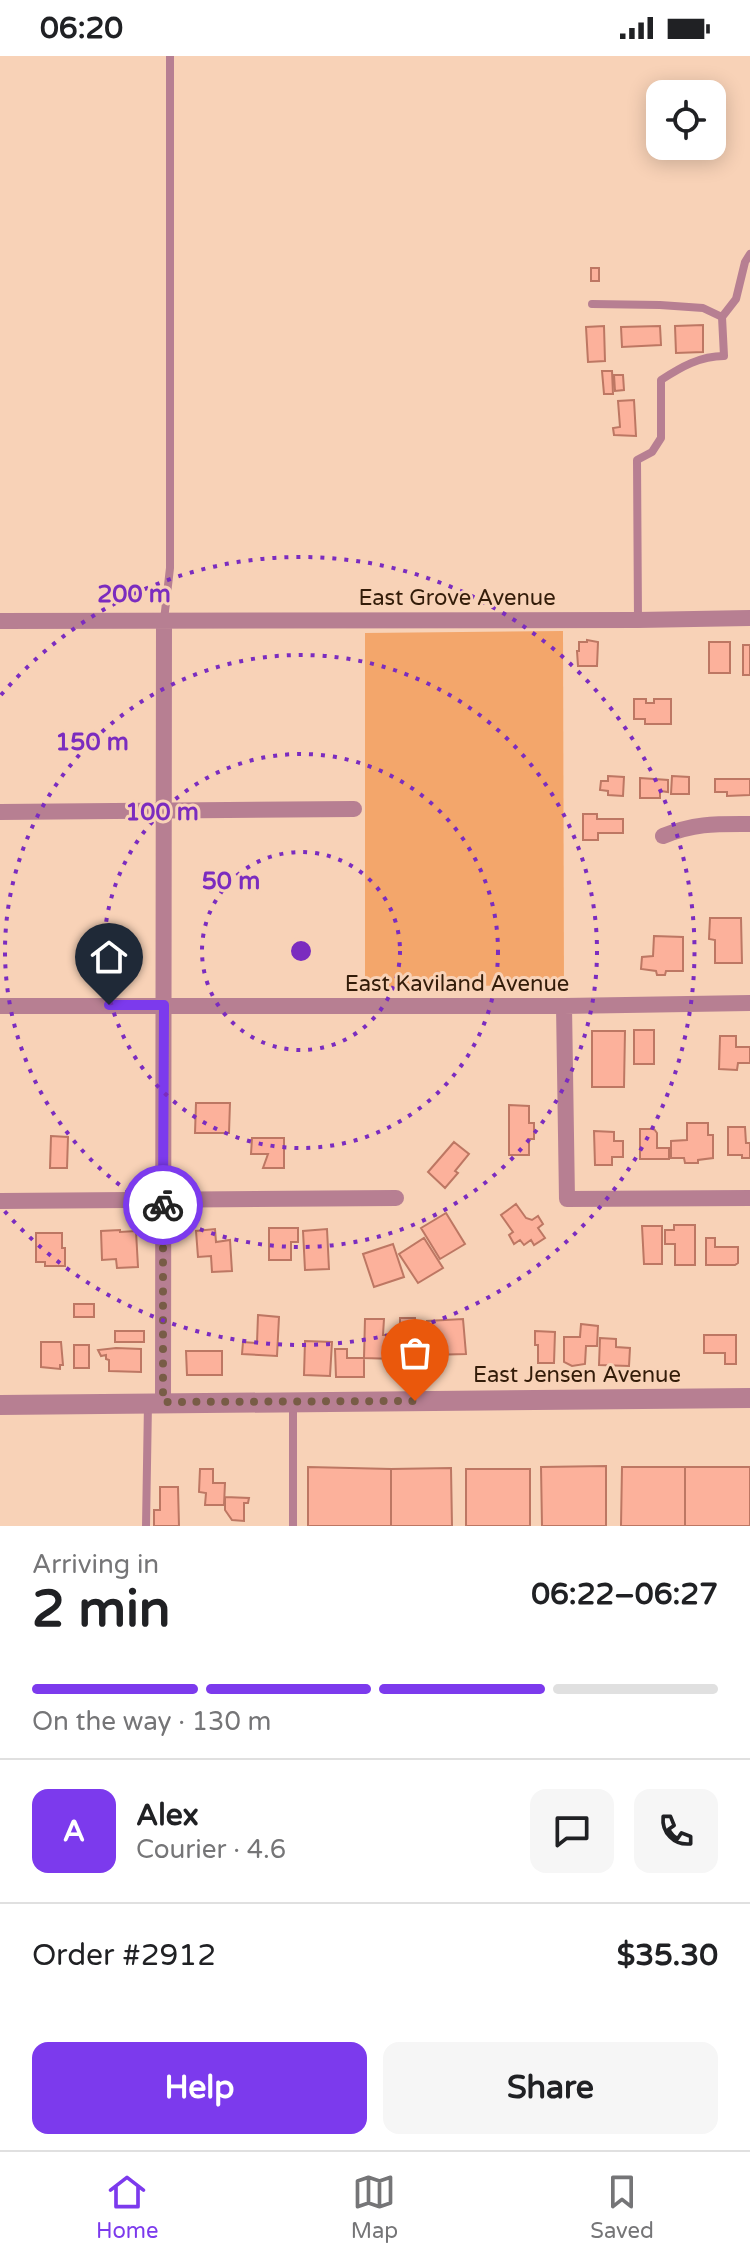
<!DOCTYPE html>
<html lang="en">
<head>
<meta charset="utf-8">
<style>
	:root { --surface:#fff; --page:#f6f6f6; --text:#202124; --muted:#757577; --line:#e0e0e0; --accent:#7c3aed }
	body { margin:0; font-family:"Varela Round",sans-serif; background:var(--page); color:var(--text); height:100vh; display:flex; flex-direction:column; font-size:30px; white-space:nowrap }
	* { box-sizing:border-box; margin:0 }
	p { font-size:26px; color:var(--muted) }
	.icon { flex:none; width:44px; height:44px; fill:none; stroke:currentColor; stroke-width:2; stroke-linecap:round; stroke-linejoin:round }
	.map { position:relative; height:1470px; overflow:hidden }
	.panel { display:flex; flex-direction:column; background:var(--surface); flex:1 }
	.panel>* { flex:none }
	.tools { position:absolute; left:646px; top:24px; display:grid; gap:16px }
	.tools a { display:grid; place-items:center; width:80px; height:80px; border-radius:16px; background:var(--surface); box-shadow:0 4px 20px #0003; font-size:40px }
	.pin { position:absolute; display:grid; place-items:center; width:68px; height:68px; color:#fff; margin:-82px -34px; border-radius:50% 50% 50% 0; rotate:-45deg; box-shadow:0 0 8px #0007 }
	.pin .icon { rotate:45deg }
	.courier { position:absolute; display:grid; place-items:center; width:80px; height:80px; margin:-40px; border:6px solid #7c3aed; border-radius:50%; background:#fff; color:#222; box-shadow:0 2px 10px #0007 }
	.head em { font-style:normal; font-weight:700 }
	.head div { display:flex; flex-direction:column-reverse }
	.head { display:flex; align-items:center; justify-content:space-between; height:136px; padding:0 32px }
	h1 { font-size:52px; font-weight:700; line-height:60px }
	.bar { display:grid; grid-template-columns:repeat(4,1fr); gap:12px 8px; align-content:center; height:96px; padding:0 32px }
	.bar i { height:10px; border-radius:6px; background:var(--line) }
	.bar .on { background:var(--accent) }
	.bar p { grid-column:span 4 }
	.line { display:flex; align-items:center; gap:20px; padding:0 32px; border-top:2px solid var(--line) }
	.line div { flex:1 }
	.round { display:grid; place-items:center; flex:none; width:84px; height:84px; border-radius:16px; background:var(--page) }
	.cta { display:flex; gap:16px; margin-top:auto; padding:16px 32px }
	.cta a { flex:1; height:92px; border-radius:16px; background:var(--accent); color:#fff; font-size:32px; font-weight:700; line-height:92px; text-align:center }
	.cta a+a { background:var(--page); color:var(--text) }
	.status { display:flex; justify-content:space-between; align-items:center; height:56px; padding:0 40px; background:var(--surface); direction:ltr }
	.status svg { height:22px; fill:currentColor }
	.dock { display:flex; justify-content:space-around; align-items:center; height:112px; border-top:2px solid var(--line); background:var(--surface); font-size:22px; color:var(--muted) }
	.dock a { display:grid; justify-items:center; gap:4px }
	.dock .on { color:var(--accent) }
	.map>svg:first-child { display:block }
	.green { fill:#f3a66b }
	.building { fill:#fcb19b; stroke:#bd7763; stroke-width:2 }
	.lines { fill:none; stroke-linecap:round; stroke-linejoin:round }
	.service { stroke:#b77f92; stroke-width:8 }
	.minor { stroke:#b77f92; stroke-width:16 }
	.tertiary { stroke:#b77f92; stroke-width:20 }
	.done { stroke:#785c46; stroke-width:8; stroke-dasharray:0 14.4 }
	.route { stroke:#7c3aed; stroke-width:10 }
	.ring { fill:none; stroke:#7b2cbf; stroke-width:4; stroke-dasharray:4 8 }
	.labels { text-anchor:middle; dominant-baseline:central; stroke-width:6; stroke-linejoin:round; paint-order:stroke }
	.street-label { font-size:22px; fill:#331c09; stroke:#f8d2b7 }
	.centre { fill:#7b2cbf; stroke:#f8d2b7; stroke-width:4 }
	.ring-label { font-size:24px; text-anchor:middle; font-weight:bold; fill:#7b2cbf; stroke:#f8d2b7; stroke-width:6; stroke-linejoin:round; paint-order:stroke }
</style>
</head>
<body>
<div class="status"><b>06:20</b><svg viewBox="0 0 49 12"><path d="M0 12V9h3v3zM5 12V6h3v6zM10 12V3h3v9zM15 12V0h3v12zM26 1h20v11H26zM47 4h2v5h-2z"/></svg></div>
<div class="map">
<svg width="750" height="1470" viewBox="0 0 750 1470">
	<rect width="100%" height="100%" fill="#f8d2b7"/>
	<path class="green" d="M563,575l1,354 -199,2v-354z"/>
	<path class="building" d="M591,212h8v13h-8z
		M703,269v27l-27,1 -1,-27z
		M604,270l1,35 -17,1 -2,-35z
		M660,270l1,19 -39,2 -1,-20z
		M602,315h10l1,23h-9z
		M614,319h9l1,15 -9,1z
		M634,344l2,36 -22,-1 -1,-7 7,-1 -2,-26z
		M587,584l11,2 -1,24h-19l-1,-15h2v-9h8z
		M709,586h21v31h-21z
		M743,589h7v30h-7z
		M634,643h12v4h8v-4h17v25h-26v-5h-11z
		M608,720l16,1 -1,19 -15,-1v-4l-8,-1 1,-9h7z
		M672,720l17,1v17h-18z
		M640,722l28,2v12l-8,-1v7h-20z
		M715,723h35v16l-23,1v-4h-12z
		M583,758h14v5h26v14h-25v7h-15z
		M710,862h31l1,45h-27v-23l-6,-1z
		M654,880l29,1v34h-17l-1,4h-8l-1,-4 -15,-2 1,-12 11,-1z
		M634,974h20v34h-20z
		M592,975h33l-1,56h-32z
		M720,980h16v11h14v16h-12l-1,7 -18,-1z
		M196,1047h34l-1,30h-34z
		M509,1049l20,1v17h5v16h-5v16h-20z
		M687,1067h21v12h5v23l-15,2v3h-13l-1,-5h-13v-17l16,-1z
		M728,1071h17l1,16h4v15h-8v-3h-14z
		M640,1073h14l3,4v15h12v11h-29z
		M594,1075l20,1v9h9v16h-11v8h-17z
		M51,1080l17,1 -1,31h-17z
		M252,1082h32v30h-21l5,-14h-17z
		M454,1086l15,12 -14,17 3,2 -13,15 -17,-16z
		M516,1148l10,14 6,2 6,-4 5,8 -5,4 7,10 -11,7 -3,-5 -7,5 -4,-5 -6,4 -5,-9 4,-3 -12,-17z
		M446,1157l19,31 -25,15 -19,-31z
		M674,1169h21v40h-20v-21h-10v-14h9z
		M642,1170h20v38h-18z
		M269,1172h29v14h-7v18h-22z
		M215,1173l1,13 14,-2 2,31 -20,1 -1,-16 -13,1 -2,-26z
		M327,1173l2,40 -24,1 -2,-39z
		M120,1174v2l16,-1 2,36 -21,1 -1,-9 -14,1 -1,-29z
		M36,1177h26v15h3v18h-20v-4h-9z
		M424,1182l19,30 -25,15 -19,-29z
		M706,1182h9v9h23v16l-3,2h-29z
		M393,1188l11,33 -30,10 -11,-33z
		M74,1248h20v13h-20z
		M258,1259l21,2 -2,39 -35,-2 1,-12 14,1z
		M400,1262h15v14h13v23h-28z
		M365,1263h19l-1,16h12v24l-31,-1z
		M463,1263l3,35 -38,1 -1,-34z
		M581,1268l17,2 -1,20h-11l-1,18 -13,2 -8,-4v-25h16z
		M115,1275h29v11h-29z
		M535,1275l20,1 -1,31h-16v-18h-3z
		M704,1279h32v29h-11v-11h-21z
		M600,1282l16,1v8l14,1 -1,18 -30,-1z
		M305,1285l27,1 -2,34 -26,-1z
		M41,1286h20l2,23h-3v4l-19,-2z
		M74,1289h15v23h-15z
		M116,1292l25,1v23l-32,-1v-11l-3,-1v-4l-5,1 -3,-6z
		M335,1293h12v9h17v19h-28z
		M186,1295h36v24h-35z
		M606,1410v60h-64l-1,-59z
		M308,1411l83,2v57h-83z
		M622,1411h63v59h-64z
		M685,1411h65v59h-65z
		M451,1412l1,58h-61v-57z
		M200,1413h13v14h12l-1,22h-19l1,-12 -7,-1z
		M466,1413h64v57h-64z
		M160,1431h18l1,39h-25v-16h6z
		M225,1441l24,1 -1,5h-4v18l-12,-1 -7,-10z"/>
	<g class="lines">
		<path class="service" d="M592,248l68,1 43,3 19,9
			M638,563l-1,-159 15,-8 9,-14v-58c20,-13 39,-24 63,-24l-2,-39 14,-18 9,-37 5,-8
			M164,564l6,-52v-512
			M146,1470l2,-123
			M293,1470v-124"/>
		<path class="minor" d="M0,565l638,-1 112,-2
			M0,756l354,-3
			M663,780c33,-13 53,-12 87,-12
			M0,950h564l186,-3
			M564,950l3,193 183,-1
			M0,1145l396,-3
			M163,1346l1,-782"/>
		<path class="tertiary" d="M0,1349l750,-7"/>
	</g>
	<g class="lines">
		<path class="done" d="M163,1149v197l252,-1"/>
		<path class="route" d="M109,949h55l-1,200"/>
	</g>
	<g class="ring">
		<circle cx="301" cy="895" r="99"/>
		<circle cx="301" cy="895" r="197"/>
		<circle cx="301" cy="895" r="296"/>
		<path d="M1 639A394 394 0 1 1 1 1151"/>
	</g>
	<g class="labels">
		<g class="street-label">
			<text x="457" y="542">East Grove Avenue</text>
			<text x="457" y="928">East Kaviland Avenue</text>
			<text x="577" y="1319">East Jensen Avenue</text>
		</g>
	</g>
	<circle cx="301" cy="895" r="12" class="centre"/>
	<g class="ring-label">
		<text x="134" y="546">200 m</text>
		<text x="92" y="694">150 m</text>
		<text x="162" y="764">100 m</text>
		<text x="231" y="833">50 m</text>
	</g>
</svg>
<div class="tools">
<a><svg class="icon" aria-label="locate" viewBox="0 0 24 24"><circle cx="12" cy="12" r="6"/><path d="M12 2v4M12 18v4M2 12h4M18 12h4"/></svg></a>
</div>
<div class="pin" style="left:415px;top:1345px;background:#ea580c"><svg class="icon" aria-label="bag" viewBox="0 0 24 24"><path d="M5 8h14l-1 12H6zM9 8a3 3 0 0 1 6 0"/></svg></div>
<div class="pin" style="left:109px;top:949px;background:#1f2937"><svg class="icon" aria-label="home" viewBox="0 0 24 24"><path d="M3 11l9-7 9 7M6 9v11h12V9"/></svg></div>
<div class="courier" style="left:163px;top:1149px"><svg class="icon" aria-label="bike" viewBox="0 0 24 24"><circle cx="6" cy="16" r="4"/><circle cx="18" cy="16" r="4"/><path d="M6 16l4-8h5l3 8M10 8l3 8H6M13 5h3"/></svg></div>
</div>
<section class="panel">
<div class="head"><div><h1>2 min</h1><p>Arriving in</p></div><em>06:22–06:27</em></div>
<div class="bar"><i class="on"></i><i class="on"></i><i class="on"></i><i></i><p>On the way · 130 m</p></div>
<div class="line" style="height:144px"><b class="round" style="background:var(--accent);color:#fff">A</b><div><b>Alex</b><p>Courier · 4.6</p></div><a class="round"><svg class="icon" aria-label="chat" viewBox="0 0 24 24"><path d="M4 5h16v11H9l-5 4z"/></svg></a><a class="round"><svg class="icon" aria-label="phone" viewBox="0 0 24 24"><path d="M5 4h4l2 5-3 2q2 4 5 5l2-3 5 2v4C11 20 4 13 5 4z"/></svg></a></div>
<div class="line" style="height:104px"><div>Order #2912</div><b>$35.30</b></div>
<div class="cta"><a>Help</a><a>Share</a></div>
</section>
<nav class="dock">
<a class="on"><svg class="icon" aria-label="home" viewBox="0 0 24 24"><path d="M3 11l9-7 9 7M6 9v11h12V9"/></svg>Home</a>
<a><svg class="icon" aria-label="map" viewBox="0 0 24 24"><path d="M3 6l6-2 6 2 6-2v14l-6 2-6-2-6 2zM9 4v14M15 6v14"/></svg>Map</a>
<a><svg class="icon" aria-label="saved" viewBox="0 0 24 24"><path d="M7 4h10v16l-5-4-5 4z"/></svg>Saved</a>
</nav>
</body>
</html>
